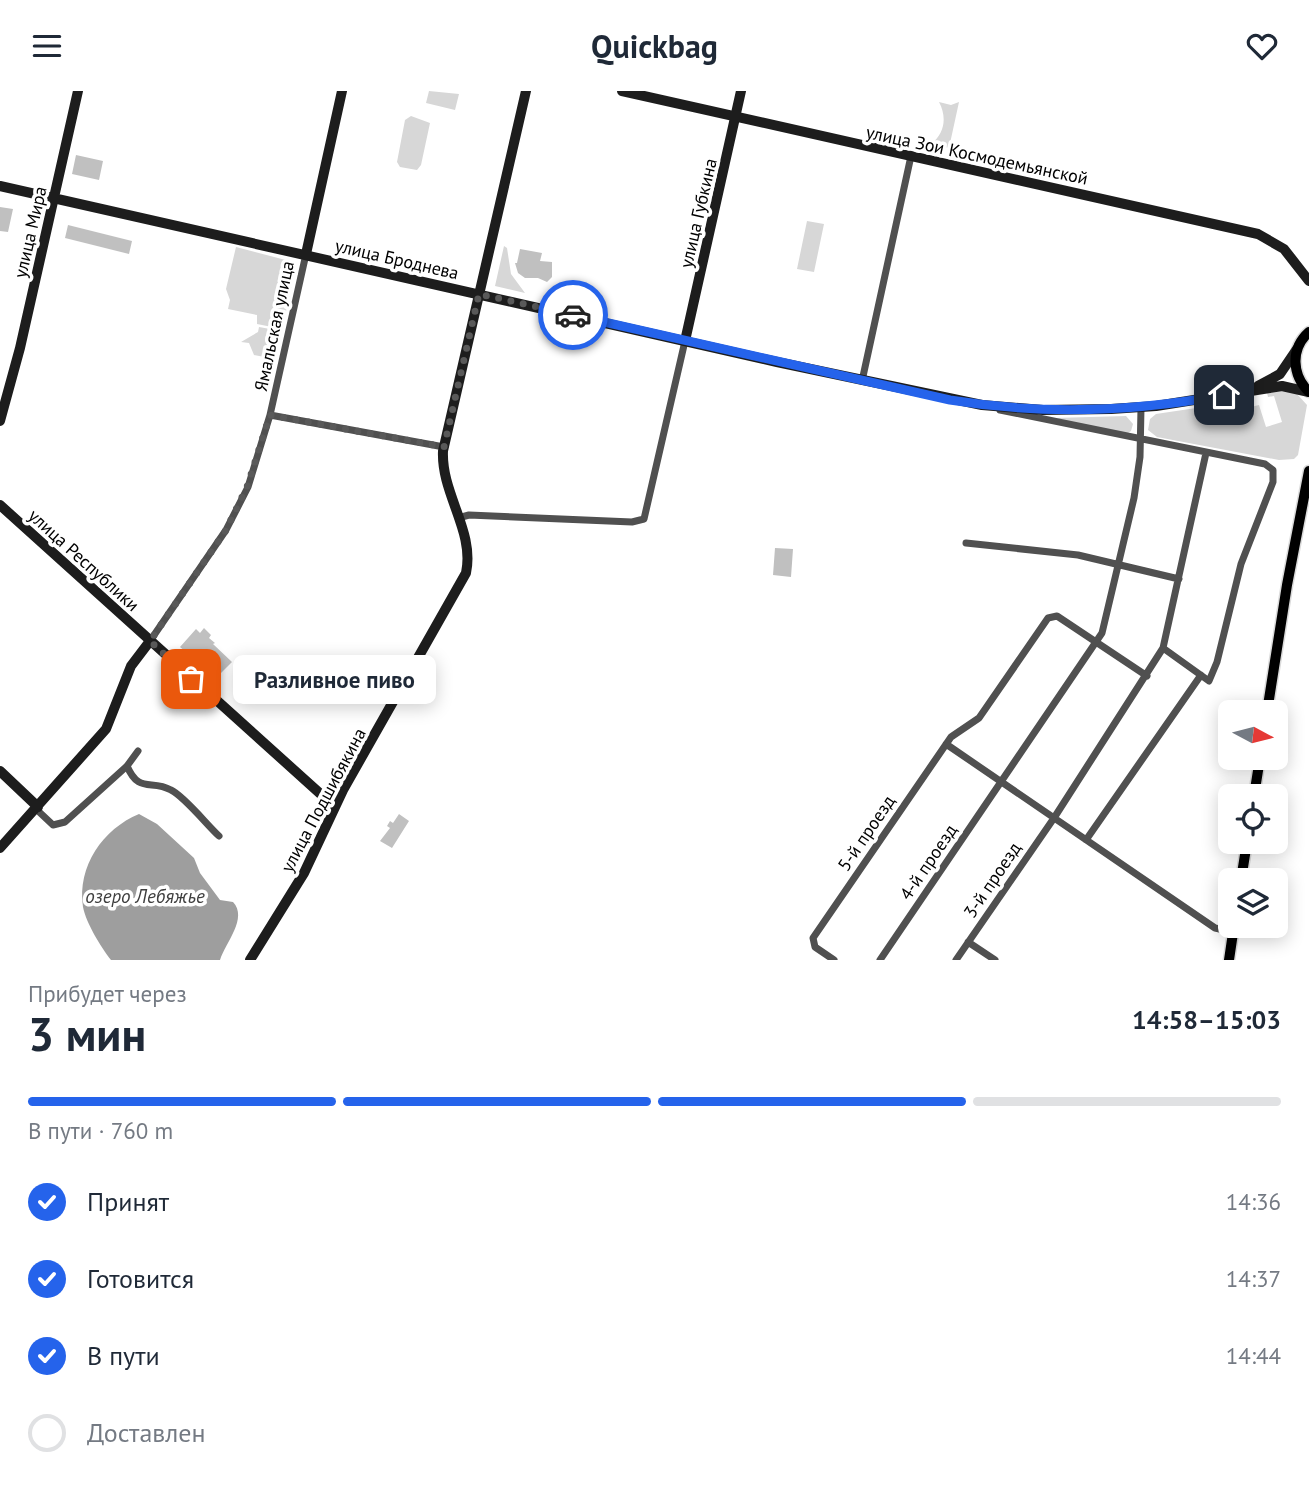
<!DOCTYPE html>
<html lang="ru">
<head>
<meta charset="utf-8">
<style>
	:root { --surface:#fff; --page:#f2f2f3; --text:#1f2937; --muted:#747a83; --line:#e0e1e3; --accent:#2563eb }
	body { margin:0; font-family:"PT Sans",sans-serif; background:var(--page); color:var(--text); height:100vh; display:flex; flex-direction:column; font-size:26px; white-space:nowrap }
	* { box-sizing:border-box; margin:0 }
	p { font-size:23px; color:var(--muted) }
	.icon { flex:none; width:38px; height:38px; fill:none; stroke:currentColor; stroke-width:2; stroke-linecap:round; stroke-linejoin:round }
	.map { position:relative; height:869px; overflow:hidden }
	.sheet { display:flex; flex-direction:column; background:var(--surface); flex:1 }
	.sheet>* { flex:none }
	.needle { width:46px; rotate:97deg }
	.controls { position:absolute; left:1218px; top:609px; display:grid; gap:14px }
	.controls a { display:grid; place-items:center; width:70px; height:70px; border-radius:10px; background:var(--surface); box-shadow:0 4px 18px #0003; font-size:35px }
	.pin { position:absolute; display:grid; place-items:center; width:60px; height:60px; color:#fff; margin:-30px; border-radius:14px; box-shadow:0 4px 10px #0006 }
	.courier { position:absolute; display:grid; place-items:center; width:70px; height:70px; margin:-35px; border:5px solid #2563eb; border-radius:50%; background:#fff; color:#222; box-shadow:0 2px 9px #0007 }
	.bubble { position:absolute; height:49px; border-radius:10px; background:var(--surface); box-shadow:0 4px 18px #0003; font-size:23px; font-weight:800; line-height:49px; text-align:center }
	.headline em { font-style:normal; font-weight:800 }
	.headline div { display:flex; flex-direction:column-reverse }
	.headline { display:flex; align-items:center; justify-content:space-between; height:119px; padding:0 28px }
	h1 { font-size:46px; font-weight:800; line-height:52px }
	.bar { display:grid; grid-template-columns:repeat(4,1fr); gap:10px 7px; align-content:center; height:84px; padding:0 28px }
	.bar i { height:9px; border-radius:5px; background:var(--line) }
	.bar .selected { background:var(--accent) }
	.bar p { grid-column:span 4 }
	ol { padding:0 28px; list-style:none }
	li { display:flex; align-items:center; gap:21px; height:77px }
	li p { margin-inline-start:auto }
	li .icon { padding:7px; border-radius:50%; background:var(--accent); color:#fff; stroke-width:4 }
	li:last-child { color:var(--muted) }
	li i { width:38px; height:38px; border:4px solid var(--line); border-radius:50% }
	header { display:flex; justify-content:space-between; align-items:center; height:91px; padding:0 28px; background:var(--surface); font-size:32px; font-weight:800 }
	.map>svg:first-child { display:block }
	.green { fill:#d7d7d7 }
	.water { fill:#9e9e9e }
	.building { fill:#c0c0c0 }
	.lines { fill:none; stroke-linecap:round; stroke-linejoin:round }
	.primary-casing { stroke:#dbdbdb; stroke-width:13 }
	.street { stroke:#505050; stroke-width:7 }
	.secondary { stroke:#1d1d1d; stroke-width:10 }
	.primary { stroke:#000; stroke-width:10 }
	.done { stroke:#595959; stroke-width:7; stroke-dasharray:0 12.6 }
	.route { stroke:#2563eb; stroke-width:9 }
	.labels { text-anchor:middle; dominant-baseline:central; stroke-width:7; stroke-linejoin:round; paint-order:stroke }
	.street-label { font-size:18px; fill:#000; stroke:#fff }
	.water-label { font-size:19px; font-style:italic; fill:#3f3f3f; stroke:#fff }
</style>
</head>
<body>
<header><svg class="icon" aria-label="menu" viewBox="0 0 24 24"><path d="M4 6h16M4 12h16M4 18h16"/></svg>Quickbag<svg class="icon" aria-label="heart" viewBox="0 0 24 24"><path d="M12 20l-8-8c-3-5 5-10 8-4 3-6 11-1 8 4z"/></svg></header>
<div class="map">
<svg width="1309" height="869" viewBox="0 0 1309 869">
	<rect width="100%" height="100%" fill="#fff"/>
	<path class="green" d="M429,0l30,3 -4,16 -29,-7z
		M939,11l12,3 8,-3 -10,46 -18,-4c14,-11 16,-27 8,-42z
		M411,25l19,7 -9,42 -4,5 -17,-3 -3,-5 8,-42z
		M807,130l17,3 -10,48 -17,-3z
		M504,155l3,2 4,26 14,19 -30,-7z
		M236,156l61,16 -15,66 -25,-5v-9l-29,-6 2,-9 -4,-11z
		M259,236l22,4 -6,28 -21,-4 -5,-12 -8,-1 17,-10z
		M1281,299l16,4 10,11 -9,50 -4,4 -15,1 -122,-23 -9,-7 2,-11 6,-5 67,-10 4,16 25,-8 -1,-5 8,-2 7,22 16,-5 -8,-26 -6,1 -1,-4z
		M1126,325l7,8 -2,7 -6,4 -70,-17z"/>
	<path class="water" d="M139,723l18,10 37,34 6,15 20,27 13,2c15,16 -7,40 -13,58h-109c-10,-13 -25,-37 -28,-53 -6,-41 20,-78 56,-93z"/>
	<path class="building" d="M76,64l27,6 -4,19 -27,-6z
		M0,116l13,2 -5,23 -8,-1z
		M68,134l64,16 -3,13 -64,-16z
		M520,158l22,4 -2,8 12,1v15l-5,5 -9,-4h-13l-7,-5 -3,-10h2z
		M775,457l18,1 -2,28 -18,-2z
		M204,537l7,7 -2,3 6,5 -2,1 19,18 -16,16 -19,-17 -3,3 -5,-4 3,-3 -12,-10 16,-18 4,4z
		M399,723l10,7 -17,27 -12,-7 10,-13 -3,-2 3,-5 3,2z"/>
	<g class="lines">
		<g class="primary-casing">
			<path id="primary" d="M1309,241c-19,17 -17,43 0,60
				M1267,621l20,-127 22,-114
				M1254,705l6,-38
				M1241,789l6,-38
				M1229,869l5,-34"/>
		</g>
		<path class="street" d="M862,290l49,-225
			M1000,319l265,54 8,6v12l-32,82 -24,98 -8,19 -46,-33
			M270,324l174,32
			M458,427l11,-3 163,7 12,-3 41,-178
			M966,452l112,12 101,24
			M150,550l76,-111 22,-43 22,-72 36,-161
			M946,653l269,184 18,4
			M127,675c12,28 24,13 44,24 13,6 36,35 48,46
			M36,718l17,16 12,-3 62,-56 11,-15
			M1086,749l115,-165
			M968,851l27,18
			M834,869l-19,-13 -2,-9 138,-201 28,-19 69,-100 9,-2 90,60
			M880,869l222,-327 32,-135 6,-41 1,-49
			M956,869l98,-142 109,-170 43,-195"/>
		<path class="secondary" d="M622,0l636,143 26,15 25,32
			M0,95l777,176 205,43 61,5 68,-1 45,-3 126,-20 27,6
			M306,163l36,-163
			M685,250l56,-250
			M1258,295l22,-12 17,-25
			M0,330l20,-73 58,-257
			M0,414l335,302
			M0,680l38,36
			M0,757l106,-119 25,-63 19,-25
			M250,869l54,-87 39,-83 123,-217c9,-42 -25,-79 -23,-122l83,-360"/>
		<use href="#primary" class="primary"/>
	</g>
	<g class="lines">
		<path class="done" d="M191,588l-41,-38 76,-111 21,-43 23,-72 174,32 35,-153 94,21"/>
		<path class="route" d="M573,224l377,85c92,15 183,12 274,-5"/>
	</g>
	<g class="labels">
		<g class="street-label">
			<text transform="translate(977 64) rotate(12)">улица Зои Космодемьянской</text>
			<text transform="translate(698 122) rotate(-77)">улица Губкина</text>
			<text transform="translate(30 141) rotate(-77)">улица Мира</text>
			<text transform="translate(397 168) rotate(13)">улица Броднева</text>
			<text transform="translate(274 235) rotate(-78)">Ямальская улица</text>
			<text transform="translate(84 469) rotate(42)">улица Республики</text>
			<text transform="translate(323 709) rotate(-62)">улица Подшибякина</text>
			<text transform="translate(866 742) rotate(-56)">5-й проезд</text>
			<text transform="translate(928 771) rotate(-56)">4-й проезд</text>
			<text transform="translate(992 789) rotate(-56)">3-й проезд</text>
		</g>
		<g class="water-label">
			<text x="145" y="805">озеро Лебяжье</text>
		</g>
	</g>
</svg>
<div class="controls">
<a><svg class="needle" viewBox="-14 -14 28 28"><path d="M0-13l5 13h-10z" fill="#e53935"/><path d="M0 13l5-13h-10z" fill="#747a83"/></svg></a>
<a><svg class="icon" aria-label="locate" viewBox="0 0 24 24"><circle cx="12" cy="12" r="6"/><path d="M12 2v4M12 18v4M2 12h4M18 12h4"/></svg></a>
<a><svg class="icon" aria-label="layers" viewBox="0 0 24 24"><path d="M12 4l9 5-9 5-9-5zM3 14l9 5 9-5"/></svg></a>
</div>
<div class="pin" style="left:191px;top:588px;background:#ea580c"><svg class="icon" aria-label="bag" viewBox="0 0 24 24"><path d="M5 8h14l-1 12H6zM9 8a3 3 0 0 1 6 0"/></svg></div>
<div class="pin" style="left:1224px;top:304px;background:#1f2937"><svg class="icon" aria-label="home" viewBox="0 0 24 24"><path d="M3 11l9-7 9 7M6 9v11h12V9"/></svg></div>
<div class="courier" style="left:573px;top:224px"><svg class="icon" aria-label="car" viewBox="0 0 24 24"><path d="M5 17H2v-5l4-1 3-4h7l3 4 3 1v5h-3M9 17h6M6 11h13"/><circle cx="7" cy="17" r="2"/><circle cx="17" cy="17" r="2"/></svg></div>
<div class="bubble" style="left:233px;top:564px;width:203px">Разливное пиво</div>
</div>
<section class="sheet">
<div class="headline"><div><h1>3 мин</h1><p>Прибудет через</p></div><em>14:58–15:03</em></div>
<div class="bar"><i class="selected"></i><i class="selected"></i><i class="selected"></i><i></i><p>В пути · 760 m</p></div>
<ol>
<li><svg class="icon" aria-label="check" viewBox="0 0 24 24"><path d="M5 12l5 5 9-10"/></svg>Принят<p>14:36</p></li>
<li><svg class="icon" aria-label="check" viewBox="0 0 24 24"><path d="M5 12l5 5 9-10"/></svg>Готовится<p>14:37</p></li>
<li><svg class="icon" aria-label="check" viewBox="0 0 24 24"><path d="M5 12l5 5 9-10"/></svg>В пути<p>14:44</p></li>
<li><i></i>Доставлен</li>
</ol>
</section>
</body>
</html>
